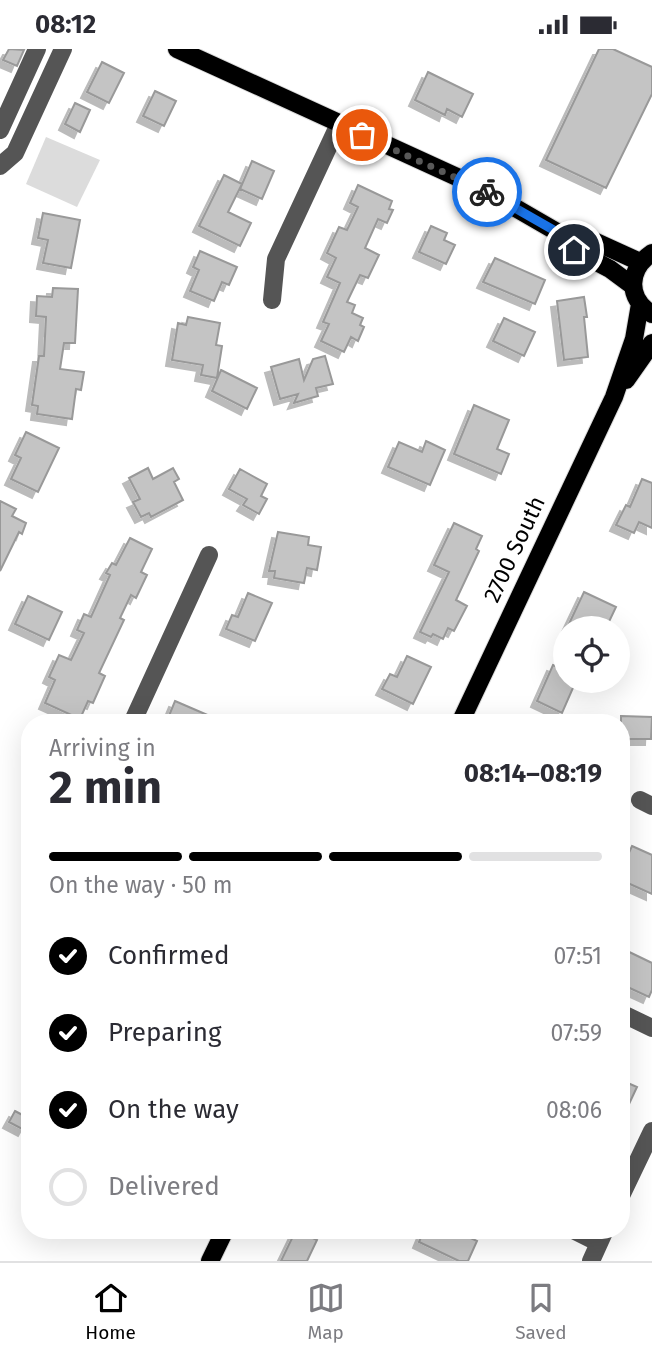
<!DOCTYPE html>
<html lang="en">
<head>
<meta charset="utf-8">
<style>
	:root { --surface:#fff; --page:#f2f2f3; --text:#2b2b33; --muted:#7c7c81; --line:#e1e1e2; --accent:#000 }
	body { margin:0; font-family:"Fira Sans",sans-serif; background:var(--page); color:var(--text); height:100vh; display:flex; flex-direction:column; font-size:26px; white-space:nowrap }
	* { box-sizing:border-box; margin:0 }
	p { font-size:23px; color:var(--muted) }
	.icon { flex:none; width:38px; height:38px; fill:none; stroke:currentColor; stroke-width:2; stroke-linecap:round; stroke-linejoin:round }
	.map { position:relative; flex:1; overflow:hidden }
	.panel { position:absolute; left:21px; top:665px; width:609px; height:525px; display:flex; flex-direction:column; background:var(--surface); border-radius:28px; box-shadow:0 7px 28px #0002 }
	.panel>* { flex:none }
	.buttons { position:absolute; left:553px; top:567px; display:grid; gap:14px }
	.buttons a { display:grid; place-items:center; width:77px; height:77px; border-radius:50%; background:var(--surface); box-shadow:0 7px 28px #0002; font-size:35px }
	.pin { position:absolute; display:grid; place-items:center; width:60px; height:60px; color:#fff; margin:-30px; border:4px solid #fff; border-radius:50%; box-shadow:0 2px 7px #0007 }
	.courier { position:absolute; display:grid; place-items:center; width:70px; height:70px; margin:-35px; border:5px solid #1a73e8; border-radius:50%; background:#fff; color:#222; box-shadow:0 2px 9px #0007 }
	.head em { font-style:normal; font-weight:700 }
	.head div { display:flex; flex-direction:column-reverse }
	.head { display:flex; align-items:center; justify-content:space-between; height:119px; padding:0 28px }
	h1 { font-size:46px; font-weight:700; line-height:52px }
	.bar { display:grid; grid-template-columns:repeat(4,1fr); gap:10px 7px; align-content:center; height:84px; padding:0 28px }
	.bar i { height:9px; border-radius:5px; background:var(--line) }
	.bar .selected { background:var(--accent) }
	.bar p { grid-column:span 4 }
	ol { padding:0 28px; list-style:none }
	li { display:flex; align-items:center; gap:21px; height:77px }
	li p { margin-inline-start:auto }
	li .icon { padding:7px; border-radius:50%; background:var(--accent); color:#fff; stroke-width:4 }
	li:last-child { color:var(--muted) }
	li i { width:38px; height:38px; border:4px solid var(--line); border-radius:50% }
	.status { display:flex; justify-content:space-between; align-items:center; height:49px; padding:0 35px; background:var(--surface); direction:ltr }
	.status svg { height:19px; fill:currentColor }
	.tabs { display:flex; justify-content:space-around; align-items:center; height:98px; border-top:2px solid var(--line); background:var(--surface); font-size:19px; color:var(--muted) }
	.tabs a { display:grid; justify-items:center; gap:4px }
	.tabs .selected { color:var(--accent) }
	.map>svg:first-child { display:block }
	.green { fill:#dcdcdc }
	.building { fill:#c4c4c4; stroke:#999; stroke-width:2; filter:url(#shadow) }
	.lines { fill:none; stroke-linecap:round; stroke-linejoin:round }
	.major-casing { stroke:#dbdbdb; stroke-width:20 }
	.minor { stroke:#555; stroke-width:18 }
	.major { stroke:#000; stroke-width:18 }
	.done { stroke:#595959; stroke-width:7; stroke-dasharray:0 12.6 }
	.route { stroke:#1a73e8; stroke-width:9 }
	.labels { text-anchor:middle; dominant-baseline:central; stroke-width:5; stroke-linejoin:round; paint-order:stroke }
	.street-label { font-size:23px; fill:#000; stroke:#fff }
</style>
</head>
<body>
<div class="status"><b>08:12</b><svg viewBox="0 0 49 12"><path d="M0 12V9h3v3zM5 12V6h3v6zM10 12V3h3v9zM15 12V0h3v12zM26 1h20v11H26zM47 4h2v5h-2z"/></svg></div>
<div class="map">
<svg width="652" height="1212" viewBox="0 0 652 1212">
	<defs>
		<filter id="shadow"><feDropShadow dx="-6" dy="6" stdDeviation="0" flood-color="#0004"/></filter>
	</defs>
	<rect width="100%" height="100%" fill="#fff"/>
	<path class="green" d="M46,88l54,23 -23,47 -51,-23z"/>
	<path class="building" d="M9,0l15,1 -7,16 -14,-6z
		M599,0h14l39,18v27l-46,94 -60,-28z
		M102,13l22,11 -15,30 -22,-11z
		M428,23l45,22 -11,23 -15,-8 -2,6 -30,-15z
		M155,42l21,10 -12,25 -21,-10z
		M75,54l15,7 -10,22 -15,-8z
		M252,112l22,10 -12,28 -22,-10z
		M224,126l18,9 -14,28 23,11 -11,23 -41,-20z
		M358,136l34,16 -3,8 4,1 -6,13 -9,-4 -13,29 14,7 -11,23 -8,-3 -13,27 8,3 -3,8 11,5 -3,7 4,2 -6,14 -7,-4 -7,15 -23,-11 8,-17 -6,-2 17,-39 -13,-6 9,-19 -9,-5 12,-26 8,3 11,-23 -8,-4z
		M43,164l37,7 -9,48 -28,-5 5,-23 -10,-2z
		M431,177l16,7 -3,7 11,5 -9,19 -27,-12z
		M200,202l37,16 -8,18 -7,-3 -8,19 -24,-10 9,-21 -6,-3z
		M495,209l50,22 -10,24 -52,-22z
		M53,239l25,1 -3,54h-11l-4,26 24,3 -3,18 -5,-1 -4,30 -35,-5 1,-8 -6,-1 7,-49h5l2,-39 -10,-1 1,-20 15,1z
		M584,248l3,20h-3l4,40 -24,3 -7,-59z
		M188,268l32,6 -4,22 6,1 -5,32 -16,-3 2,-10 -31,-5 6,-37 8,2z
		M504,269l31,14 -11,24 -31,-15z
		M325,307l8,28 -17,4 2,8 -24,7 4,-9 -18,5 -9,-32 28,-8 5,21 9,-21z
		M221,321l36,18 -10,21 -35,-18z
		M474,356l35,15 -12,29 12,5 -8,20 -47,-20z
		M26,383l33,16 -21,44 -27,-13 10,-21 -6,-3z
		M426,392l19,9 -15,35 -42,-18 11,-25 23,10z
		M148,419l5,11 20,-11 6,11 -5,3 9,18 -32,17 -2,-4 -8,4 -8,-15 7,-3 -11,-21z
		M240,420l27,15 -6,12 6,3 -8,15 -16,-9 4,-6 -18,-10z
		M642,430l10,4v45l-13,-6 -5,11 -18,-8 10,-20 4,2z
		M0,452l16,8 -4,7 14,7 -4,11 -3,-2 -19,39z
		M454,474l28,13 -6,13 3,2 -23,49 11,6 -13,25 -6,-3 -5,11 -10,-5 -2,3 -11,-5 29,-60 -15,-7z
		M278,483l31,5 -1,8 13,2 -4,23 -10,-2 -3,15 -30,-5 1,-7h-6z
		M130,489l22,11 -11,23 6,3 -11,23 -5,-3 -11,23 4,2 -25,53 6,3 -12,27 -5,-2 -8,18 -35,-16 10,-23 -6,-3 10,-22 12,5 13,-27 -7,-3 7,-16 7,3 19,-42 -4,-2 6,-10 4,2z
		M584,543l32,15 -10,21h-39z
		M248,544l24,10 -17,38 -29,-12 6,-14 6,2z
		M28,547l34,16 -13,28 -34,-16z
		M407,607l24,11 -18,37 -31,-15 8,-15 7,3z
		M553,616l12,5v11h11l-14,32 -25,-12z
		M175,652l51,22h-60z
		M621,667l31,1 -1,22h-30z
		M632,797l20,9v39l-31,-14v-10z
		M621,899l31,15v27l-3,7 -28,-13z
		M621,1031l16,7 -16,34z
		M15,1062l15,8 -6,11 -15,-8z
		M296,1181l21,10 -10,21h-26z
		M424,1181h30l23,11 -9,20h-9l-40,-19z"/>
	<g class="lines">
		<g class="major-casing">
			<path id="major" d="M177,0l304,139 83,48 10,14 36,19 23,17
				M564,187l21,1 55,25
				M652,204c-24,16 -26,45 0,61
				M626,331l26,-37
				M460,674l154,-326 20,-58 6,-35
				M210,1212l15,-31"/>
		</g>
		<path class="minor" d="M0,81l37,-81
			M0,117l15,-13 48,-104
			M272,251l4,-41 63,-135
			M132,674l77,-168
			M640,751l12,6
			M621,964l31,15
			M621,1147l31,-65
			M573,1181l26,13
			M591,1212l14,-31"/>
		<use href="#major" class="major"/>
	</g>
	<g class="lines">
		<path class="done" d="M362,86l125,57"/>
		<path class="route" d="M487,143l77,44 10,14"/>
	</g>
	<g class="labels">
		<g class="street-label">
			<text transform="translate(514 500) rotate(-65)">2700 South</text>
		</g>
	</g>
</svg>
<div class="buttons">
<a><svg class="icon" aria-label="locate" viewBox="0 0 24 24"><circle cx="12" cy="12" r="6"/><path d="M12 2v4M12 18v4M2 12h4M18 12h4"/></svg></a>
</div>
<div class="pin" style="left:362px;top:86px;background:#ea580c"><svg class="icon" aria-label="bag" viewBox="0 0 24 24"><path d="M5 8h14l-1 12H6zM9 8a3 3 0 0 1 6 0"/></svg></div>
<div class="pin" style="left:574px;top:201px;background:#1f2937"><svg class="icon" aria-label="home" viewBox="0 0 24 24"><path d="M3 11l9-7 9 7M6 9v11h12V9"/></svg></div>
<div class="courier" style="left:487px;top:143px"><svg class="icon" aria-label="bike" viewBox="0 0 24 24"><circle cx="6" cy="16" r="4"/><circle cx="18" cy="16" r="4"/><path d="M6 16l4-8h5l3 8M10 8l3 8H6M13 5h3"/></svg></div>
<section class="panel">
<div class="head"><div><h1>2 min</h1><p>Arriving in</p></div><em>08:14–08:19</em></div>
<div class="bar"><i class="selected"></i><i class="selected"></i><i class="selected"></i><i></i><p>On the way · 50 m</p></div>
<ol>
<li><svg class="icon" aria-label="check" viewBox="0 0 24 24"><path d="M5 12l5 5 9-10"/></svg>Confirmed<p>07:51</p></li>
<li><svg class="icon" aria-label="check" viewBox="0 0 24 24"><path d="M5 12l5 5 9-10"/></svg>Preparing<p>07:59</p></li>
<li><svg class="icon" aria-label="check" viewBox="0 0 24 24"><path d="M5 12l5 5 9-10"/></svg>On the way<p>08:06</p></li>
<li><i></i>Delivered</li>
</ol>
</section>
</div>
<nav class="tabs">
<a class="selected"><svg class="icon" aria-label="home" viewBox="0 0 24 24"><path d="M3 11l9-7 9 7M6 9v11h12V9"/></svg>Home</a>
<a><svg class="icon" aria-label="map" viewBox="0 0 24 24"><path d="M3 6l6-2 6 2 6-2v14l-6 2-6-2-6 2zM9 4v14M15 6v14"/></svg>Map</a>
<a><svg class="icon" aria-label="saved" viewBox="0 0 24 24"><path d="M7 4h10v16l-5-4-5 4z"/></svg>Saved</a>
</nav>
</body>
</html>
